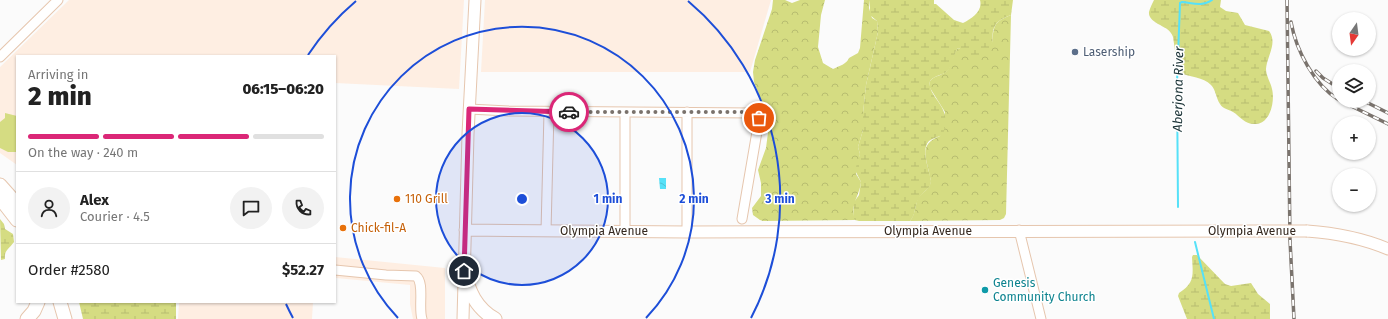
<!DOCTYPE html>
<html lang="en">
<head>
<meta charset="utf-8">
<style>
	:root { --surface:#fff; --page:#f2f2f2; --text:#222; --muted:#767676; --line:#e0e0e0; --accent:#db2777 }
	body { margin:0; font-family:"Fira Sans",sans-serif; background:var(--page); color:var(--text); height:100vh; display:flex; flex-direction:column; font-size:15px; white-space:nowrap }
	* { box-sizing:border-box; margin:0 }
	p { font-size:13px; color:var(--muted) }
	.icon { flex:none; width:22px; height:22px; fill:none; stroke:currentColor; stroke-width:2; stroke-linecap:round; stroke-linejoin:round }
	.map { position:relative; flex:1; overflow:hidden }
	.sheet { position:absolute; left:16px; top:55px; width:320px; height:248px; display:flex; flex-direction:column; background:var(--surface); border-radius:0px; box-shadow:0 1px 3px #0004 }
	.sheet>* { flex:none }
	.needle { width:26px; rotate:194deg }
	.controls { position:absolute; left:1332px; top:12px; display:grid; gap:8px }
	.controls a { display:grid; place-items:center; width:44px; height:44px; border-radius:50%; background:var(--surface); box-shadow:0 1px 3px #0004; font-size:20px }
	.pin { position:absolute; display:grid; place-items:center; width:34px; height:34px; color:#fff; margin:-17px; border:2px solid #fff; border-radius:50%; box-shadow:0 1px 4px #0007 }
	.courier { position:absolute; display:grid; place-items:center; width:40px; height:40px; margin:-20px; border:3px solid #db2777; border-radius:50%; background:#fff; color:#222; box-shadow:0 1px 5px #0007 }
	.summary em { font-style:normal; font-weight:800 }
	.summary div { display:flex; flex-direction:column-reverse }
	.summary { display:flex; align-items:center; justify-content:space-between; height:68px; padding:0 12px }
	h1 { font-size:26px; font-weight:800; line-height:30px }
	.bar { display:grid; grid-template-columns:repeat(4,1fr); gap:6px 4px; align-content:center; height:48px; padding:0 12px }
	.bar i { height:5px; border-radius:3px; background:var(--line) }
	.bar .selected { background:var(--accent) }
	.bar p { grid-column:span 4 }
	.line { display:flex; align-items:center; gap:10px; padding:0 12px; border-top:1px solid var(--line) }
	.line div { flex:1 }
	.round { display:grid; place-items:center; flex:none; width:42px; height:42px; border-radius:21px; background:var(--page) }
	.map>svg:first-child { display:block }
	.built { fill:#feeee2 }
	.green { fill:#d5dc82 }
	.forest { fill:url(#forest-crowns) }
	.wetland { fill:url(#wetland-marsh) }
	.water { fill:url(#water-waves) }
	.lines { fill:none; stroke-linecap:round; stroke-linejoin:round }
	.stream { stroke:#56e1f8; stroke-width:2 }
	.minor-casing { stroke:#e6c6ae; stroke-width:11 }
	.major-casing { stroke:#e6c6ae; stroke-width:13 }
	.highway-casing { stroke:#e6c6ae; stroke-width:15 }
	.minor { stroke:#fff; stroke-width:9 }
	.major { stroke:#fff; stroke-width:11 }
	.highway { stroke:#fff; stroke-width:13 }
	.rail-casing { stroke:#7a736d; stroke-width:3.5 }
	.rail { stroke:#fff; stroke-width:2; stroke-dasharray:6; stroke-linecap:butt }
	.major-bridge-casing { stroke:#e6c6ae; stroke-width:13; stroke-linecap:butt }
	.major-bridge { stroke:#fff; stroke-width:11 }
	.done { stroke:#7a726c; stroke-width:4; stroke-dasharray:0 7.2 }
	.route { stroke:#db2777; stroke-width:5 }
	.ring { fill:none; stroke:#1d4ed8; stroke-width:2 }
	.service-dot { fill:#5c6f8a; stroke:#fff; stroke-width:1.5 }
	.food-dot { fill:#e8710a; stroke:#fff; stroke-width:1.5 }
	.culture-dot { fill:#0f9aa8; stroke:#fff; stroke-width:1.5 }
	.labels { text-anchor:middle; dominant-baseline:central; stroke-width:3; stroke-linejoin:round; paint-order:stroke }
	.service-label { font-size:12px; fill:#4e5e75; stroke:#fff; text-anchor:start }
	.food-label { font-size:12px; fill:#c56008; stroke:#fff; text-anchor:start }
	.street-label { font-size:12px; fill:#34281f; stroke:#fff }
	.culture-label { font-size:12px; fill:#0d838f; stroke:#fff; text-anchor:start }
	.water-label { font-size:13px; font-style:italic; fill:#1b3337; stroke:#fff }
	.centre { fill:#1d4ed8; stroke:#fff; stroke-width:2 }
	.ring-label { font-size:12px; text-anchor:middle; font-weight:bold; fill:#1d4ed8; stroke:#fff; stroke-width:3; stroke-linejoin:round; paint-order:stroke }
</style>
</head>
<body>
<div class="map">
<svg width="1388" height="319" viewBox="0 0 1388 319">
	<defs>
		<pattern id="forest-crowns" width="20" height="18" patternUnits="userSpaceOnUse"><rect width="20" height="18" fill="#d5dc82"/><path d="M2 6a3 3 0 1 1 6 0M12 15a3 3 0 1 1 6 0" fill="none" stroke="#b7bd70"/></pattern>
		<pattern id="wetland-marsh" width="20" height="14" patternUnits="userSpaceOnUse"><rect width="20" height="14" fill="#d5dc82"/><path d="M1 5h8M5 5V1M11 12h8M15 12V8" fill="none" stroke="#b7bd70"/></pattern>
		<pattern id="water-waves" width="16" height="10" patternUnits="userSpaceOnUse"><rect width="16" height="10" fill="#56e1f8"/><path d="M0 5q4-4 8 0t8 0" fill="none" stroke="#4cc1d4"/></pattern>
	</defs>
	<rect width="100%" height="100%" fill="#fbfbfb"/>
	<path class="built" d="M69,0h395l-5,89 -124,-6v-27h-318v109l-17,-12v-86z
		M485,0h286l-21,72h-269z
		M335,257l110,11v51h-32l-3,-15v-19l-74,-7 -1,1z
		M179,302h134l-1,17h-134z"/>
	<path class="green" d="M5,113l12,3 -1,36h-8l-8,-4v-26l5,-4z"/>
	<path class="forest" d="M773,0h12l7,3 8,-3h25l-4,15 -3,32 5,16 10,6c6,-3 14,-5 16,-11l9,-5 2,-5 4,-48h6l-1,8 3,10 5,3 1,11 -12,53 -3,28v17l-5,17 2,7 -4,20 5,8c-1,13 -12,24 -6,38l-92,1 -3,-1 -7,-5 -1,-7 9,-12v-13l-3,-13 8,-22 3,-23 -2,-10 -13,-33 -1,-10 2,-12 17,-51z
		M1011,15l-5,199 -2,4 -4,2 -90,1c5,-6 5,-15 8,-23 4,-6 12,-8 13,-17 0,-2 -2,-6 -2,-9 -4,-17 -9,-28 11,-36l5,-24 -15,-24v-7c5,-6 12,-5 17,-10 6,-7 5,-16 11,-23l2,1 32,-6c2,-19 2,-21 19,-28z"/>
	<path class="wetland" d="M870,0h64v4h2l18,16 9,3c9,-5 20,-12 17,-23h33l-2,15c-7,3 -14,5 -17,13 -2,4 -1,10 -2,15 -3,8 -9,18 -18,15 -6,-2 -10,-8 -16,-10 -5,6 -4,15 -9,21 -4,7 -14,5 -19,12 -3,17 24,25 13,53 -4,3 -10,4 -14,7 -9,9 1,30 2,40 0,9 -9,10 -12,17 -5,8 -3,17 -9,23h-51l-4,-1 -2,-2 1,-16 5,-7 2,-13 -6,-12 5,-16 -2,-7 5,-17v-17l3,-28 12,-53 -1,-11 -7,-6z
		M1154,0h67l-1,7 6,4 12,2 7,12 24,6c9,12 -2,25 -3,38 0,7 5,14 6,20 3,11 -1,34 -16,35 -11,1 -15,-7 -23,-12 -5,-3 -10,-3 -13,-8 -4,-6 -4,-14 -9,-19 -8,-8 -21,-8 -31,-12l-2,-3 -5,-33c-1,-3 -3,-6 -6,-8 -5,-4 -19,-8 -18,-17 1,-4 3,-8 5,-12z
		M0,219l4,5 1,5 8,5 1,8c-5,7 -10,8 -9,17l-4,1z
		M1193,255h4l28,29 6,2 20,-3 7,11 12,10v15h-83l-9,-23 1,-3c16,-10 14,-18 13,-36z
		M79,302h97v17h-93z"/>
	<path class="water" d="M659,178h7v11h-6z"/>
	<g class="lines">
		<path class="stream" d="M1178,207l-1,-124 3,-80 2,-1c11,1 20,5 30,-2
			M1195,242l19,77"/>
		<g class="minor-casing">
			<path id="minor" d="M0,57l58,-57
				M469,109l39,2 246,2 4,3 1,4 -17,99
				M625,112v119
				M687,112v120
				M1019,230l22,89
				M546,231l3,-119
				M335,270l51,5 30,1c9,7 2,31 6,43"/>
		</g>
		<g class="major-casing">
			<path id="major" d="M465,230l222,2 571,-1
				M1307,231c28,2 55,7 81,18
				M463,319l5,-185 7,-134"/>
		</g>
		<g class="highway-casing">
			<path id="highway" d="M0,185l16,18
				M0,198l17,22
				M464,271c5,21 12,37 31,48
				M60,302l5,17
				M27,319l7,-8 4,-9"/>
		</g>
		<use href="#minor" class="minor"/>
		<use href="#major" class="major"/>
		<use href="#highway" class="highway"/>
		<g class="rail-casing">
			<path id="rail" d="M1287,0l3,240 4,79
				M1291,22c5,28 23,63 48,78
				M1316,71l7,7 16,10
				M1341,101l47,23
				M1364,101l24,12"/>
		</g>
		<use href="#rail" class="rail"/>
		<g class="major-bridge-casing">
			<path id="major-bridge" d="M1258,231h49"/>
		</g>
		<use href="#major-bridge" class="major-bridge"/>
	</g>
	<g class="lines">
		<path class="done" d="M569,112h183l4,2 3,4"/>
		<path class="route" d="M464,271l5,-162 100,3"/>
	</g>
	<circle cx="522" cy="199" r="86" fill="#1d4ed8" fill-opacity=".12"/>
	<g class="ring">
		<circle cx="522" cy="199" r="86"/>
		<path d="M398 318A172 172 0 1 1 646 318"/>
		<path d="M293 318A258 258 0 0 1 286 304M308 55A258 258 0 0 1 356 1M688 1A258 258 0 0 1 751 318"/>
	</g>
	<circle class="service-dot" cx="1075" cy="52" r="4"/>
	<g class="food-dot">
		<circle cx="397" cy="199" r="4"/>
		<circle cx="343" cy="228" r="4"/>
	</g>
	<circle class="culture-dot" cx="985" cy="290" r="4"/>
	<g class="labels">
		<g class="service-label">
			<text x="1083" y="52">Lasership</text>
		</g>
		<g class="food-label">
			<text x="405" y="199">110 Grill</text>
			<text x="351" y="228">Chick-fil-A</text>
		</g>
		<g class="street-label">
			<text x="604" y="231">Olympia Avenue</text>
			<text x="928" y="231">Olympia Avenue</text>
			<text x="1252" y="231">Olympia Avenue</text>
		</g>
		<g class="culture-label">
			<text x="993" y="283">Genesis<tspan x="993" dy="14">Community Church</tspan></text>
		</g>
		<g class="water-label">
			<text transform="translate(1178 89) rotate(-89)">Aberjona River</text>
		</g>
	</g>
	<circle cx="522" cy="199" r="6" class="centre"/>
	<g class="ring-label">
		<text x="608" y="203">1 min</text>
		<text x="694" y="203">2 min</text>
		<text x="780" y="203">3 min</text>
	</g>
</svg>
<div class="controls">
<a><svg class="needle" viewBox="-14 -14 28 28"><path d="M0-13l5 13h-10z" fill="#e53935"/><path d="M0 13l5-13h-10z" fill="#767676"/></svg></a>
<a><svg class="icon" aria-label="layers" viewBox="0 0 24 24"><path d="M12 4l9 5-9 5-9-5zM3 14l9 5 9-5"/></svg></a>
<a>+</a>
<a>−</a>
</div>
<div class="pin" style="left:759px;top:118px;background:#ea580c"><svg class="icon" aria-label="bag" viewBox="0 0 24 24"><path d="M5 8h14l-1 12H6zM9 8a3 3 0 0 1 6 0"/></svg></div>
<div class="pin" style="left:464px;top:271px;background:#1f2937"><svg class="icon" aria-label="home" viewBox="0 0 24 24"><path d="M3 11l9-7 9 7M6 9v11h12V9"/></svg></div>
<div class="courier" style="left:569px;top:112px"><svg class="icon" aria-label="car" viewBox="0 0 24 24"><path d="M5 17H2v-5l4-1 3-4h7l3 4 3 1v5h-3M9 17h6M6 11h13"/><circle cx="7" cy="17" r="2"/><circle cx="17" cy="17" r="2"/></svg></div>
<section class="sheet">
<div class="summary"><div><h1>2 min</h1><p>Arriving in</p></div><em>06:15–06:20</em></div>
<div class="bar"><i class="selected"></i><i class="selected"></i><i class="selected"></i><i></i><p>On the way · 240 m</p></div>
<div class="line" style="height:72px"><a class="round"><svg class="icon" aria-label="person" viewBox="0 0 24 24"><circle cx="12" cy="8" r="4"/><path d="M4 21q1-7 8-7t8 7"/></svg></a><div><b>Alex</b><p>Courier · 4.5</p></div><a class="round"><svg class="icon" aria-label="chat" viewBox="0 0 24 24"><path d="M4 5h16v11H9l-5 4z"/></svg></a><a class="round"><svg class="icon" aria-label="phone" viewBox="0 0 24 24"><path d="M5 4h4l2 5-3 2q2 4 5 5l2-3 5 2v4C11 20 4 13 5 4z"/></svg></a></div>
<div class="line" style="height:52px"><div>Order #2580</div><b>$52.27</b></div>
</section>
</div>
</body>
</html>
